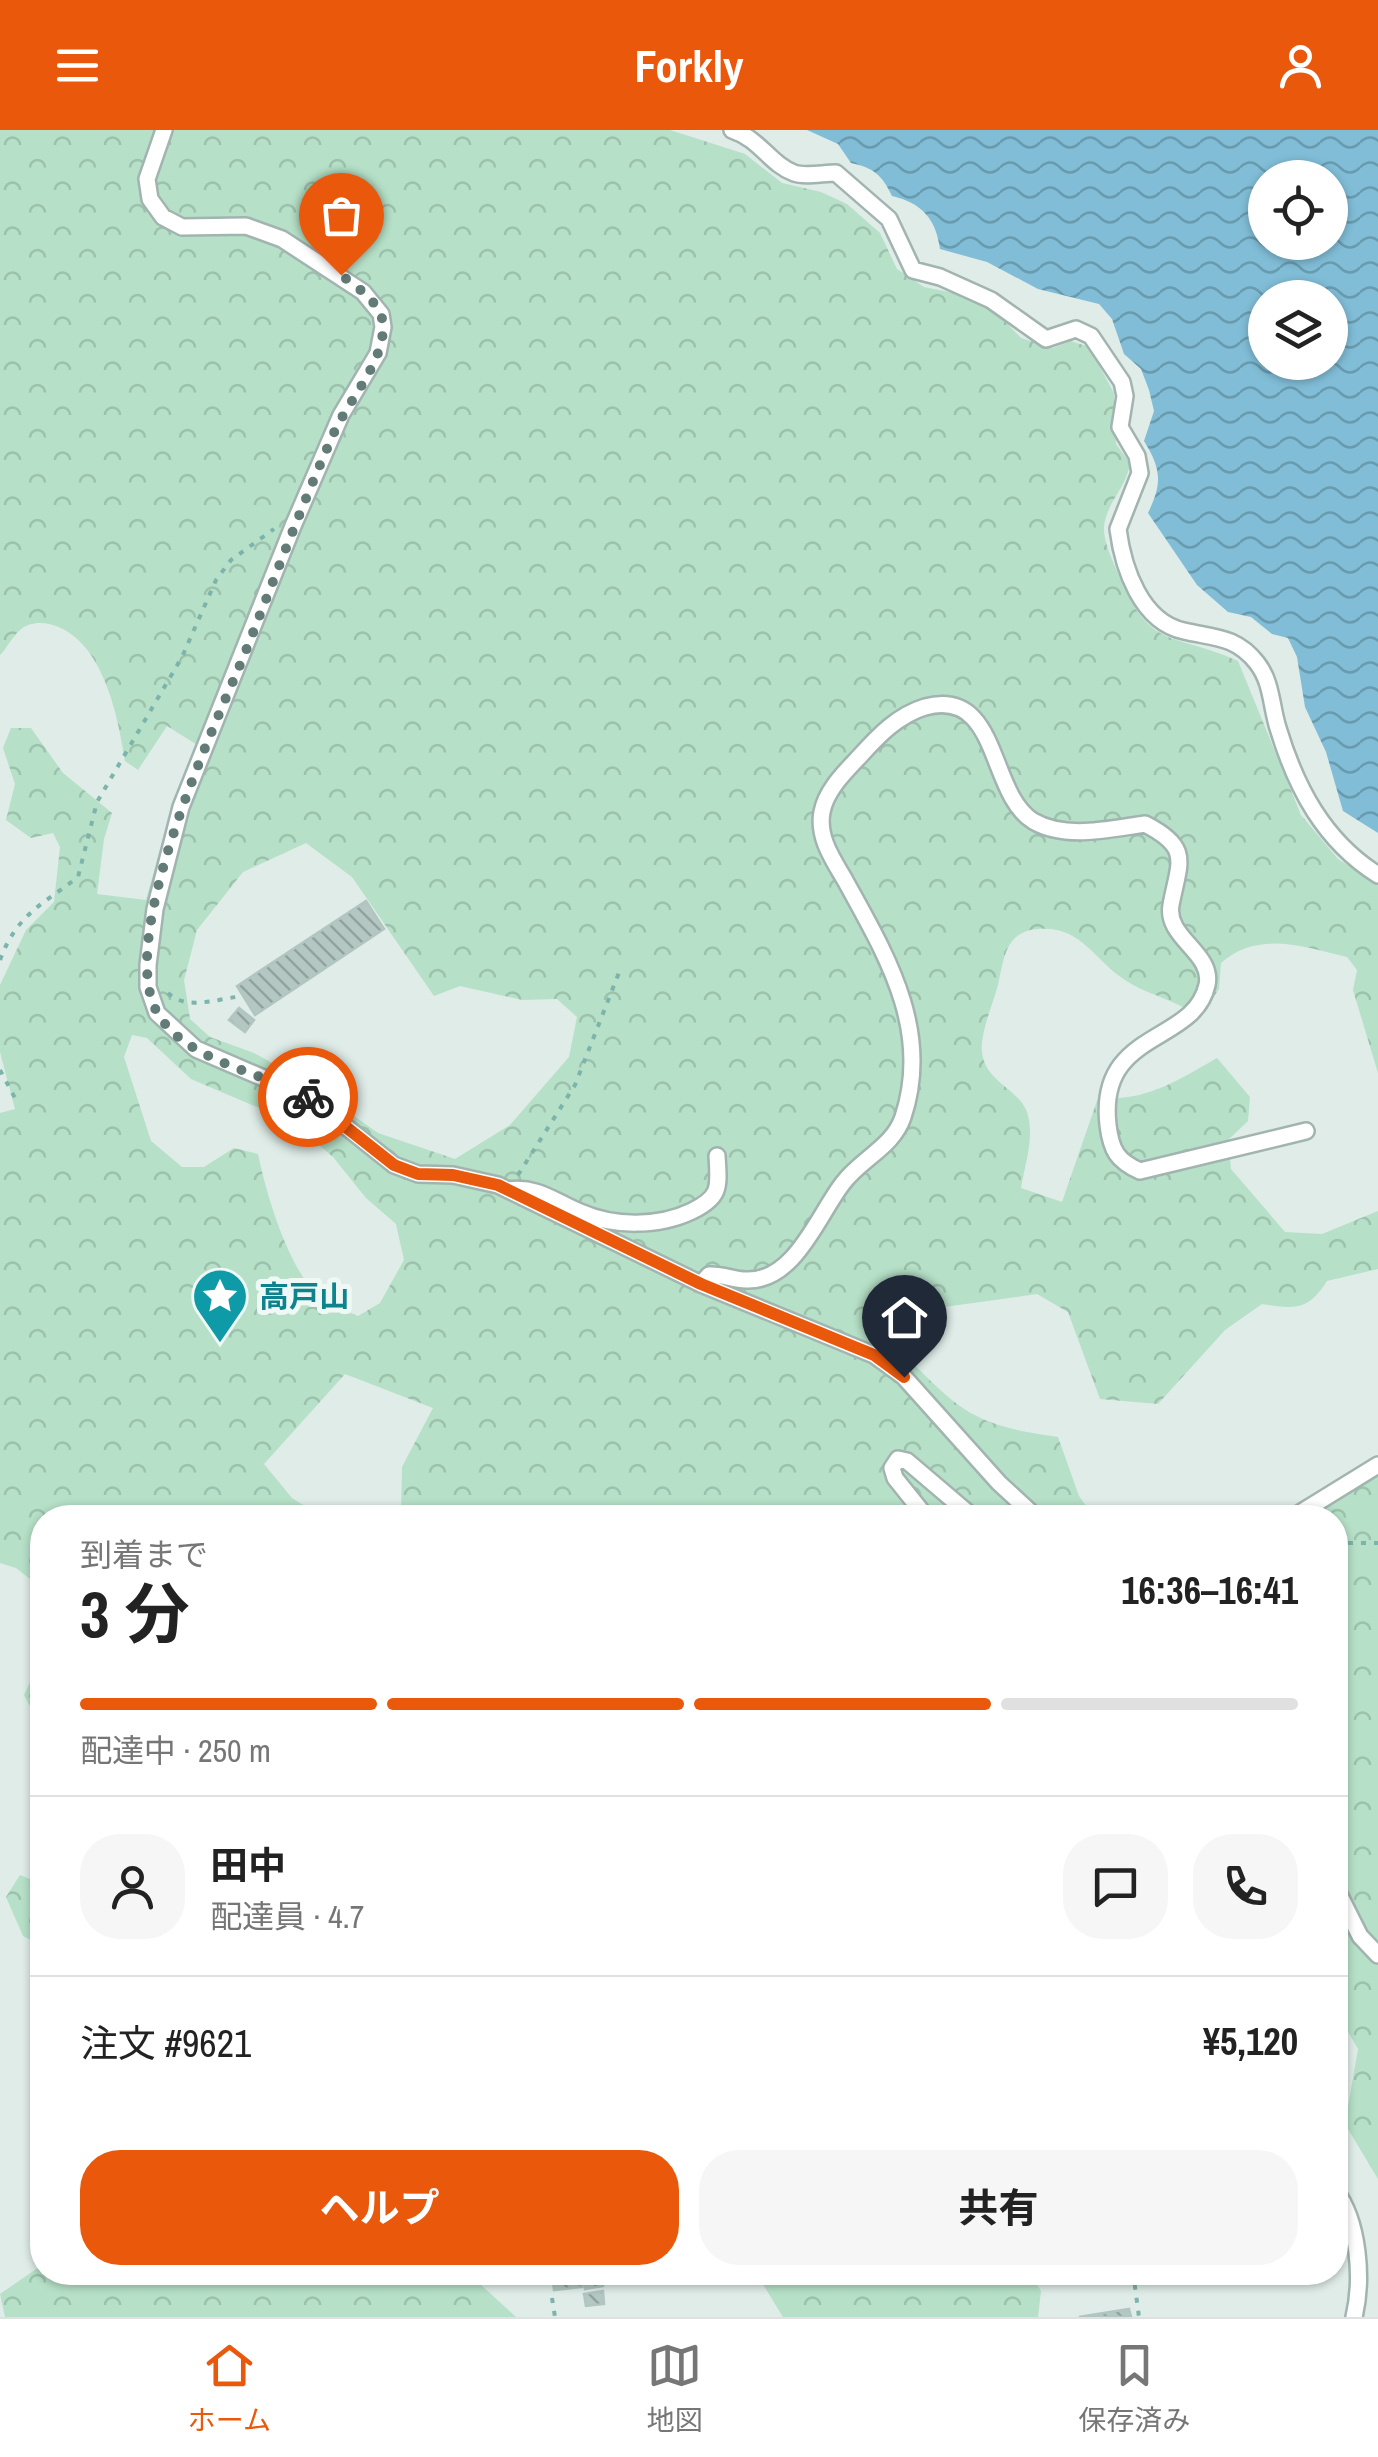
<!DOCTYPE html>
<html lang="ja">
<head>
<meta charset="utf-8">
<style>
	:root { --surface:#fff; --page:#f6f6f6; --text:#222; --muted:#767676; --line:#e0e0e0; --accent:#ea580c }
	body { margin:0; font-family:"Archivo Narrow","Noto Sans JP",sans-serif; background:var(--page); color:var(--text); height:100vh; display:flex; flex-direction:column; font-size:38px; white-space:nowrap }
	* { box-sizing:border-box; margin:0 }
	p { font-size:32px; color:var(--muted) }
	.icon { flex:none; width:55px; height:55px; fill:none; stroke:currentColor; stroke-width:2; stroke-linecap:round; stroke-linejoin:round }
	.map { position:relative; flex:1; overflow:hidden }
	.drawer { position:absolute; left:30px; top:1375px; width:1318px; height:780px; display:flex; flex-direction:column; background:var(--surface); border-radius:40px; box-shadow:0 2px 8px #0004 }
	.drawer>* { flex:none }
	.controls { position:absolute; left:1248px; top:30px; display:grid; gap:20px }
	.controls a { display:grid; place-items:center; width:100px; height:100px; border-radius:50%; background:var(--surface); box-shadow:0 2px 8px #0004; font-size:50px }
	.pin { position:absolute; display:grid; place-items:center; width:85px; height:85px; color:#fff; margin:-102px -42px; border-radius:50% 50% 50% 0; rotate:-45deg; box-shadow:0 0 10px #0007 }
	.pin .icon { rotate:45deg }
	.courier { position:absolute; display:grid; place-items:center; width:100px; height:100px; margin:-50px; border:8px solid #ea580c; border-radius:50%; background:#fff; color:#222; box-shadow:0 2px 12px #0007 }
	.overview em { font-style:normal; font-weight:700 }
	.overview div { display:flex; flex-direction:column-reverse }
	.overview { display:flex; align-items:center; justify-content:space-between; height:170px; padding:0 50px }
	h1 { font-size:65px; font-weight:700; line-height:75px }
	.bar { display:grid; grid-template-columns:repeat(4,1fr); gap:15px 10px; align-content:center; height:120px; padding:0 50px }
	.bar i { height:12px; border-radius:8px; background:var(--line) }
	.bar .selected { background:var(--accent) }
	.bar p { grid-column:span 4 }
	.line { display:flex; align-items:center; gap:25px; padding:0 50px; border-top:2px solid var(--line) }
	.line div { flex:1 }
	.round { display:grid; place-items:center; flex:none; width:105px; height:105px; border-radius:40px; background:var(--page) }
	.cta { display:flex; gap:20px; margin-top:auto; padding:20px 50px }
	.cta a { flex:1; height:115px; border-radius:40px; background:var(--accent); color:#fff; font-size:40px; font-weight:700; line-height:115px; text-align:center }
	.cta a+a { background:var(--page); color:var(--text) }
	header { display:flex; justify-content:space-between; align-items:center; height:130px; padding:0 50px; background:var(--accent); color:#fff; font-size:45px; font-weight:700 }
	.dock { display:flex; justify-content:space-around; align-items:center; height:140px; border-top:2px solid var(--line); background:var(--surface); font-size:28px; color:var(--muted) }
	.dock a { display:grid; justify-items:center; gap:5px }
	.dock .selected { color:var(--accent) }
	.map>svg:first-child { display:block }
	.forest { fill:url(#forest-crowns); fill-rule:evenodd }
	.water { fill:url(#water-waves); fill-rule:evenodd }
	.building { fill:url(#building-back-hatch); stroke:#b1c6c0; stroke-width:2.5 }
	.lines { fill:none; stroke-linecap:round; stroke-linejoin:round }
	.minor-casing { stroke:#a2b4b0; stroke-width:20 }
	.path { stroke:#7cb3aa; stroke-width:4; stroke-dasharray:5 8; stroke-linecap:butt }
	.minor { stroke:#fff; stroke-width:15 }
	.done { stroke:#627b77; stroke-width:10; stroke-dasharray:0 18 }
	.route { stroke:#ea580c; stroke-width:12 }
	.labels { text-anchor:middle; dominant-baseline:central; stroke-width:10; stroke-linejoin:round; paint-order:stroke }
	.culture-label { font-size:30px; font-weight:bold; fill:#0d838f; stroke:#f0f8f5; text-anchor:start }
</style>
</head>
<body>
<header><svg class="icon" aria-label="menu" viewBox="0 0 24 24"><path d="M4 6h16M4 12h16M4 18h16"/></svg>Forkly<svg class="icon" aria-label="person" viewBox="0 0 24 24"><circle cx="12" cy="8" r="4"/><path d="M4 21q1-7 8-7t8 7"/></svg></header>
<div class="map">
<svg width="1378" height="2187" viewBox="0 0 1378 2187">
	<defs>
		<pattern id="forest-crowns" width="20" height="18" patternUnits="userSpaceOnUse" patternTransform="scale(2.5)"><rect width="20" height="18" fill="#b6e0c7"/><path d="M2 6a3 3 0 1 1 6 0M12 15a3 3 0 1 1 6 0" fill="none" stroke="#9cc1ac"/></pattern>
		<pattern id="water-waves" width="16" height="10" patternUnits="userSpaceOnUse" patternTransform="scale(2.5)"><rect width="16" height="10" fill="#81bdd7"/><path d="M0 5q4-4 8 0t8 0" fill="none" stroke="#699baf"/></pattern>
		<pattern id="building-back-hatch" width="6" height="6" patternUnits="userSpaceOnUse" patternTransform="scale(2.5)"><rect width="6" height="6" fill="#b4c7c2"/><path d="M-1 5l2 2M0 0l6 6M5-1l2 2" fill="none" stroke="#92a39f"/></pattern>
	</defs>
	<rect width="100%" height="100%" fill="#dfece8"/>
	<path class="forest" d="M0,0h670l75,24 37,29 39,9 26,12 33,29 17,36 27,18 30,6 42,19 25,26 32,10 18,-7 18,6 25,46 2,51 14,19c-3,24 -24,40 -26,64 -1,15 10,37 16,51 31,74 55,54 118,83l63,154 37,44 40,25v189l-25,-83 4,-20 -10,-13c-43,-10 -90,-27 -126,6l-2,26 -19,29c-22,-18 -51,-22 -75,-38 -33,-22 -44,-55 -88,-51 -32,3 -33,30 -39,56 -5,19 -18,48 -16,67 3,30 37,37 45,60 8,24 -2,52 -6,76l41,14 36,-104c47,4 79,-17 119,-40l33,39 -2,24 -20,19 3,29 54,63 37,2 56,-23v58l-51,12c-19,30 -32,28 -65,23l-37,26 -67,74 -58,-5 -32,-87 -31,-18 -100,14 -17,11 -22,29c61,62 72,77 160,89l21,59 15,21h-693l1,-50 31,-59 -88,-34 -81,90 28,34 30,19 -280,1v205l-4,-1 -14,-27 18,-39 -2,-69 -24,-19 -16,-5v-450l15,-4 -15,-57v-67l26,-55 28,-28 6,-55 -7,-14 -22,5 -25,-18 9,-36 -12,-36 8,-20h20l32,45 49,40 -8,26 -7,55 49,6 23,-82 30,-72 -32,-20 -29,44 -13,-9c-7,-46 -23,-125 -76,-137 -10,-2 -21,-1 -29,6 -8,7 -13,18 -20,25zM306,713l46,34 82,119 26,-10 62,14 35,-1 20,18 -8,40 -59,68 -55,34 -77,-26 -75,-53 -49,-27 -44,-16 -20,-18 -6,-39 13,-50 46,-58zM132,905l15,3 44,41 101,43 41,35 33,41 30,26 8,36 -24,43 -22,13c-11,-5 -27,-9 -36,-17 -33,-26 -56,-106 -64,-145l-24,-6 -30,19h-22l-31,-26 -27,-84z
		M1378,1328v721l-33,-55 13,-75 -23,-40v-491h-58z
		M20,1745l22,9v62l-19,-10 -17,-39z
		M42,2135v7l426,1 48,44h-511l-5,-23z
		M883,2143l15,4 16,-5 116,1 11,18 -3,26h-255l-27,-44z"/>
	<path class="water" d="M807,0h571v703l-35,-22 -17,-59 -21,-45 -8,-50 -9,-19 -16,-4 -21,-17 -23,-5 -31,-27 -49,-72c14,-29 14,-43 -4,-72l10,-30 -5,-21 -8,-21 -17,-15 -12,-35 -13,-15 -61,-15 -51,-27 -47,-13c-4,-30 -18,-46 -48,-53 -10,-21 -18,-28 -41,-33l-13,-19zM1265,48h65v64h-65zM1265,168h65v64h-65z"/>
	<path class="building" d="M366,771l18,28 -129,86 -18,-29z
		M239,878l15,12 -9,12 -16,-12z
		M552,2142h29l1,15 -28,3z
		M583,2142h18l2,14 -18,3z
		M603,2161l1,13 -18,2 -2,-12z
		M1129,2179l2,8h-52z"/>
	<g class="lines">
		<g class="minor-casing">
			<path id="minor" d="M164,0l-17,49 3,20 13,18 19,10 64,-1 36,13 81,53 18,22 2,13 -5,26 -37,62 -48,111 -112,281 -26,102 -7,56v22l9,26 39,36 114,49 84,67 24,9 35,1 45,10 203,99 173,71 30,22 95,106 38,35
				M732,0c28,9 38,34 62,43 11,4 29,0 42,0l53,46 24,51 27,7 51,23 55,39 30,-10 15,7 31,46 3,14 -5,31 17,29 3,17 -22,56c5,39 23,93 66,102 30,7 52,5 73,32 15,19 14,43 21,65 18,60 46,113 100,147
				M508,1060c29,-4 46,11 72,22 34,15 79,15 112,-1 29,-14 27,-24 25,-55
				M701,1154l8,-9c14,-1 24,5 37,5 49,2 72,-65 97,-97 19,-25 50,-36 60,-66 29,-87 -17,-162 -57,-235 -12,-21 -29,-44 -24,-70 4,-22 23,-40 38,-56 18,-20 38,-41 65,-49 75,-20 63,86 108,114 33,19 76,8 112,3 47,24 34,38 26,81 -6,33 43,48 36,80 -13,60 -110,44 -99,140 3,25 9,36 32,46l166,-40
				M927,1388l-32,-40 -3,-10 6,-9 9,2 67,57
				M1292,1388l86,-53
				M1335,1756l25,50 18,19
				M1335,2060c24,32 28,89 19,127"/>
		</g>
		<path class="path" d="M0,830c17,-46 42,-55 78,-83l19,-75 85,-145 34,-77 15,-20 43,-31
			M168,863c17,17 46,7 68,4
			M0,940l15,28
			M518,1045l57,-90 45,-115
			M1335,1413h43
			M1133,2142l6,45
			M552,2168l3,19"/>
		<use href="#minor" class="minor"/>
	</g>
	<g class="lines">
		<path class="done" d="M308,967c-46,-25 -121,-35 -150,-83 -44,-74 56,-286 87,-361 29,-73 56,-146 88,-218 14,-33 51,-72 50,-109 0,-22 -26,-39 -42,-51"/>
		<path class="route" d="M308,967l86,68 24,9 35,1 45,10 203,99 173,71 30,22"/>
	</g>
	<defs>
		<g id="sight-pin" transform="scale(2.875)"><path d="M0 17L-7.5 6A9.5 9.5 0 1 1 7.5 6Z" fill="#0f9aa8" stroke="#f0f8f5"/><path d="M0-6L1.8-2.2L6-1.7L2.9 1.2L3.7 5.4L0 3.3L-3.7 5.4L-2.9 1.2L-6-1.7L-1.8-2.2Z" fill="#fff"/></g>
	</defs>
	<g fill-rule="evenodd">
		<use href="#sight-pin" x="220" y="1166"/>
	</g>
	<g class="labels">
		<g class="culture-label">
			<text x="259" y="1166">高戸山</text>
		</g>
	</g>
</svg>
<div class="controls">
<a><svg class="icon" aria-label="locate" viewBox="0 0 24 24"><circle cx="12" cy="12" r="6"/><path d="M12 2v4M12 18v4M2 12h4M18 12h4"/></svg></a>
<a><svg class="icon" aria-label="layers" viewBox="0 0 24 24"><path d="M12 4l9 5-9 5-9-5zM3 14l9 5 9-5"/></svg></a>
</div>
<div class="pin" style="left:341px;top:145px;background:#ea580c"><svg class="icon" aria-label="bag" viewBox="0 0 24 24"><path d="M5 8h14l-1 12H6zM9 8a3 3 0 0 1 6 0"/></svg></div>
<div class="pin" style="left:904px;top:1247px;background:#1f2937"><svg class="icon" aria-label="home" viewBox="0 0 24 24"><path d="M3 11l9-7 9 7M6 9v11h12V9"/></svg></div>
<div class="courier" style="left:308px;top:967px"><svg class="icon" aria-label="bike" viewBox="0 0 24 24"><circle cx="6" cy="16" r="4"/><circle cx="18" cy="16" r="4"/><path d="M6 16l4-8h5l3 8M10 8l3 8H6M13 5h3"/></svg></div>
<section class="drawer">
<div class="overview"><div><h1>3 分</h1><p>到着まで</p></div><em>16:36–16:41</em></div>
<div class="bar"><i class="selected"></i><i class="selected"></i><i class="selected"></i><i></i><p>配達中 · 250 m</p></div>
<div class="line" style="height:180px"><a class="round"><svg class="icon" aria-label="person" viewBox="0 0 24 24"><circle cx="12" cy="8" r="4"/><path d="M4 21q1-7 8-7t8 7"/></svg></a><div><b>田中</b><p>配達員 · 4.7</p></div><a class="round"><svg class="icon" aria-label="chat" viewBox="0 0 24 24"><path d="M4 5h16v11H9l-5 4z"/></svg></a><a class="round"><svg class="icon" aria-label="phone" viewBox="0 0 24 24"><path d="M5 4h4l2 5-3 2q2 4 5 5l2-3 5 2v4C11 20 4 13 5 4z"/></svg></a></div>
<div class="line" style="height:130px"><div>注文 #9621</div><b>¥5,120</b></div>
<div class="cta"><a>ヘルプ</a><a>共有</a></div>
</section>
</div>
<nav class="dock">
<a class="selected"><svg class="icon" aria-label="home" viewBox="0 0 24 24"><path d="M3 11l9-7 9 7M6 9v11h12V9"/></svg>ホーム</a>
<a><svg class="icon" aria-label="map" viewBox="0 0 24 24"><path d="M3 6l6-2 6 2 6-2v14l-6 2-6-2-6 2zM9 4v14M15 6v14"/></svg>地図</a>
<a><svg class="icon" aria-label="saved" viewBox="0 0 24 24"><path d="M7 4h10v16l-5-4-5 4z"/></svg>保存済み</a>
</nav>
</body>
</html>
